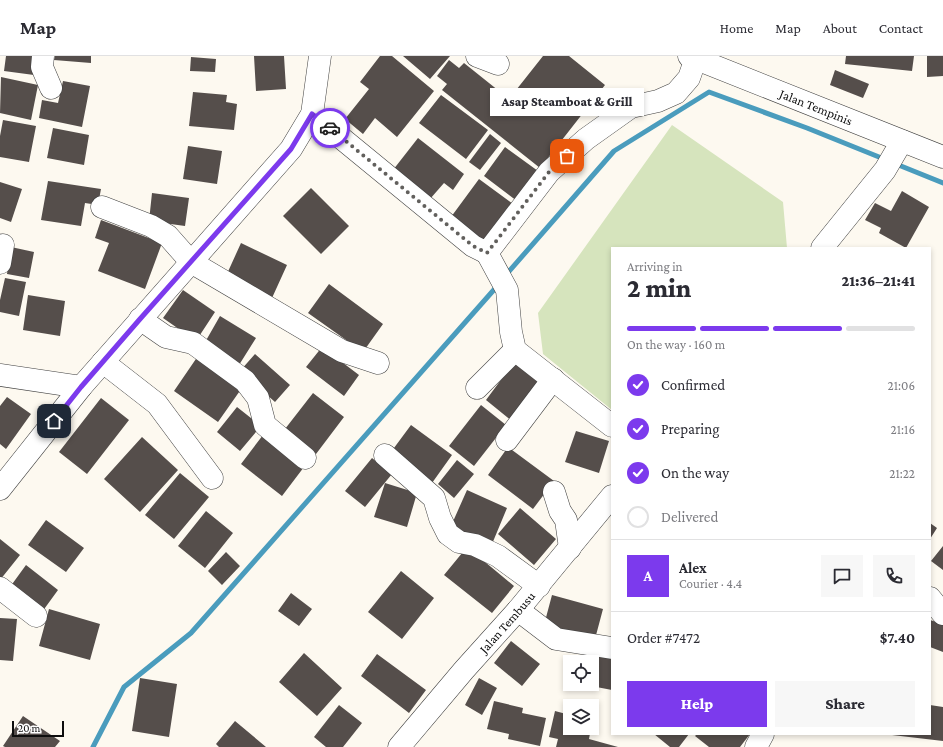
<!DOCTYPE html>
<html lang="en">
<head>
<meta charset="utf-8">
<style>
	:root { --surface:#fff; --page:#f7f7f7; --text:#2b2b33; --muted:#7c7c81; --line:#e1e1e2; --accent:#7c3aed }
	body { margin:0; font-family:"Crimson Pro",serif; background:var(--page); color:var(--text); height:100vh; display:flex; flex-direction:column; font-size:15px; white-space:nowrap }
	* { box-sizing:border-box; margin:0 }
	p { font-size:13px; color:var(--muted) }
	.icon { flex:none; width:22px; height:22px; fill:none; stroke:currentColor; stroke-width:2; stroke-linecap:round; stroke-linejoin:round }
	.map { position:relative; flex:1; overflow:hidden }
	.side { position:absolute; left:611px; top:191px; width:320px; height:488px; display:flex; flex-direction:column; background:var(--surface); border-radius:0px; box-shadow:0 2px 6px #0003 }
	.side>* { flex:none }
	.tools { position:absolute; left:563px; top:599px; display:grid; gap:8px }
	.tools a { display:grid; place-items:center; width:36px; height:36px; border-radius:0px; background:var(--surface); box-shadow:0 2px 6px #0003; font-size:20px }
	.scale { position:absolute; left:12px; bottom:10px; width:52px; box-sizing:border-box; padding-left:4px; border:2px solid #0e0e0e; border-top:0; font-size:11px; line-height:14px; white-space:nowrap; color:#0e0e0e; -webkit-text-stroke:3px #fff; paint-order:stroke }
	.pin { position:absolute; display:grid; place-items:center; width:34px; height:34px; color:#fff; margin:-17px; border-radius:8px; box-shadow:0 2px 6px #0006 }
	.courier { position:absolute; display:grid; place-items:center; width:40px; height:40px; margin:-20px; border:3px solid #7c3aed; border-radius:50%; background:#fff; color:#222; box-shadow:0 1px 5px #0007 }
	.bubble { position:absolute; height:28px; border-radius:0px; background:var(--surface); box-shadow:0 2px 6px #0003; font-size:13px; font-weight:800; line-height:28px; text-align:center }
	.headline em { font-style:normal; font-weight:800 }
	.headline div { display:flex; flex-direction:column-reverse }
	.headline { display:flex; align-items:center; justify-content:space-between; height:68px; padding:0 16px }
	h1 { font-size:26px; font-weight:800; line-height:30px }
	.bar { display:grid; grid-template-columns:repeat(4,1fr); gap:6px 4px; align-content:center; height:48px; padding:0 16px }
	.bar i { height:5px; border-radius:3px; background:var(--line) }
	.bar .current { background:var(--accent) }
	.bar p { grid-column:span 4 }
	.line { display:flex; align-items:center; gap:10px; padding:0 16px; border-top:1px solid var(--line) }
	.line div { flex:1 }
	.round { display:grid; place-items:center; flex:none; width:42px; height:42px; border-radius:0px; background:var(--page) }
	ol { padding:0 16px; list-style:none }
	li { display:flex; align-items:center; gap:12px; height:44px }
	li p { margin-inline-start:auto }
	li .icon { padding:4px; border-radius:50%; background:var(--accent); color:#fff; stroke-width:4 }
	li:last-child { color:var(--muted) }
	li i { width:22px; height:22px; border:2px solid var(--line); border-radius:50% }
	.primary-button { display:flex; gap:8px; margin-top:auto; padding:8px 16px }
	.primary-button a { flex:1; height:46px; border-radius:0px; background:var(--accent); color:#fff; font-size:16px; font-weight:800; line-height:46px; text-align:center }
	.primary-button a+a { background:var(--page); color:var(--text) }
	header { display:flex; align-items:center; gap:24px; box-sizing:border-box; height:56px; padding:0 20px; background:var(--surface); border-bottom:1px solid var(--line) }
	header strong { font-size:19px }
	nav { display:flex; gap:22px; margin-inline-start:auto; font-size:14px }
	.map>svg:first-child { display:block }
	.green { fill:#d6e4bd }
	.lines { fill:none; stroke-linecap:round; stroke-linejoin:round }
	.stream { stroke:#4a9cbd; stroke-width:5 }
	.building { fill:#554e4b }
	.minor-casing { stroke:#414141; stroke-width:23 }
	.minor { stroke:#fff; stroke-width:22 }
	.done { stroke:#62605d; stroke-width:4; stroke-dasharray:0 7.2 }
	.route { stroke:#7c3aed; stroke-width:5 }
	.labels { text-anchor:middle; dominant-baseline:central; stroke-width:4; stroke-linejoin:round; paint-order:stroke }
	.street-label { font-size:13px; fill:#0e0e0e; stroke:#fff }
</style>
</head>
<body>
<header>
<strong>Map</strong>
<nav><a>Home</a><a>Map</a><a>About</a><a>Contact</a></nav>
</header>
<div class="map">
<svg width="943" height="691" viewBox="0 0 943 691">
	<rect width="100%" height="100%" fill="#fdf9f0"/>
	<path class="green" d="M672,69l111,77 4,46h-175v162l-69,-56 -5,-41z"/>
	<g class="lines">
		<path class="stream" d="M896,108l47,19
			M505,220l109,-125 95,-59 98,36 77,31
			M93,691l31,-60 67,-54 308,-349"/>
	</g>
	<path class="building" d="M6,0h31l-3,19 -30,-4z
		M55,0h36v7l-37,-3z
		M254,0h30l2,33 -30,2z
		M380,0h12l42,35 -37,46 -22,-19 -12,16 -18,-15 24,-30 -9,-7z
		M403,0h47l-20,23z
		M543,0h26l36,29 -65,83 -98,-78 5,-6 -10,-8 12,-16 10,8 5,-5 45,36z
		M846,0h68l-2,15 -67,-7z
		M927,0h16v20l-16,1z
		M191,1l25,2 -1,13 -25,-1z
		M835,14l34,14 -6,14 -33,-13z
		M1,21l37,8 -7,35 -31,-7z
		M63,25l27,5 -8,41 -43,-9 3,-18 16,3z
		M193,36l34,3 -1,7 11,2 -3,26 -45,-4z
		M441,39l47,35 -22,29 -47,-36z
		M3,64l33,6 -7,36 -29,-5v-21z
		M53,72l36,7 -5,30 -37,-7z
		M490,78l11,9 -21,27 -11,-8z
		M418,82l46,36 -11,16 -9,-7 -14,16 -37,-29z
		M188,90l34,5 -5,33 -34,-5z
		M505,91l33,24 -21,30 -33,-25z
		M479,123l34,25 -28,38 -34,-25z
		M48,125l53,8 -3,16 -13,-2 -4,23 -40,-6z
		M0,126l22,7 -11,33 -11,-4z
		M311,132l38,38 -28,28 -38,-38z
		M902,135l27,16 -23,41 -27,-15 2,-5 -16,-8 10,-17 16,8z
		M152,137l37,5 -4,28 -36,-5z
		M101,164l61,23 -17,46 -47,-18 11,-28 -14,-5z
		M241,187l46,22 -15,33 -46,-22z
		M11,191l23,5 -5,26 -22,-4z
		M5,222l21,4 -7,34 -19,-4v-12z
		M329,228l54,40 -20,28 -55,-39z
		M183,234l32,22 -19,29 -33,-23z
		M28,239l37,6 -5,35 -37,-6z
		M220,260l36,22 -17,27 -35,-21z
		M322,291l37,28 -15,21 -38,-29z
		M200,297l44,32 -26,37 -44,-31z
		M255,298l35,31 -15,17 -35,-31z
		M515,305l27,20 -30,40 -26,-21z
		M313,337l31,24 -28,37 -31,-25z
		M7,341l24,17 -25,35 -6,-5v-38z
		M101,342l28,22 -42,54 -28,-22z
		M481,349l25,20 -32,41 -25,-20z
		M237,351l24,19 -21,25 -23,-19z
		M411,369l41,30 -20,28 -41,-31z
		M576,375l33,10 -10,32 -34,-11z
		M263,379l41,32 -22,29 -41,-32z
		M142,381l36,33 -38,42 -36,-33z
		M508,391l46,34 -21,28 -45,-34z
		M372,402l20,16 -27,33 -20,-16z
		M457,404l17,14 -20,24 -16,-14z
		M180,417l29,24 -35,42 -29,-24z
		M385,427l32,10 -10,34 -33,-10z
		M467,434l40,18 -15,36 -41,-18z
		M520,452l36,31 -22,26 -36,-31z
		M206,455l27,22 -28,35 -27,-22z
		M46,464l38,28 -18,24 -38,-27z
		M930,467l7,5 -7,11z
		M0,483l20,16 -20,25z
		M943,490v24l-12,-9z
		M467,491l47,39 -22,27 -48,-38z
		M226,496l14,14 -18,19 -14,-14z
		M26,509l32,25 -16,22 -32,-25z
		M401,515l33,27 -32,41 -34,-27z
		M291,537l21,16 -13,17 -21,-15z
		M552,539l51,14 -8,30 -51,-14z
		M49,553l51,15 -10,36 -51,-14z
		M0,562l17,1 -4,42 -13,-1z
		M930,564l13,4v28l-13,-5z
		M511,585l29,23 -18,22 -28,-23z
		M586,595l26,5v34l-26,-5 6,-1v-22h-8z
		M304,597l38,35 -25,28 -38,-34z
		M377,598l49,36 -17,23 -48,-37z
		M140,622l37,6 -8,53 -37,-6z
		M479,622l18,10 -15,27 -17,-10z
		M494,645l29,7 -1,5 24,5 -6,28 -32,-7 1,-5 -22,-5z
		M339,649l23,18 -19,24h-17l-12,-10z
		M930,649l13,2v34l-51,-6v-1h38z
		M555,655l15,4v13h21l-2,11 29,8h-62l2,-8 -9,-2z
		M23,660l37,25 -5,6h-50l-2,-1z
		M235,665l31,26h-47l-3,-3z
		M654,678h35l-10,13h-9z
		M697,678h53l-10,13h-31l-14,-11z"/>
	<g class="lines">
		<g class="minor-casing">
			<g id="minor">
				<path d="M43,0l-1,11 9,21"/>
				<path d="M477,0l21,8"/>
				<path id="s1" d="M689,0l254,101"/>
				<path d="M312,58l161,132 14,7 62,-81 37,-33 45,-32 27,-6 18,-8 13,-15 7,-20"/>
				<path d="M102,151l49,19 17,10 23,26 151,89 36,12"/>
				<path d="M822,192l63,-78 17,-29"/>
				<path d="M487,197l20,37 4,42 4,18 97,76"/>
				<path d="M0,207l3,-18"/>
				<path d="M140,263l26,18 27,6 52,38 13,17 7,27 40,33"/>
				<path d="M103,306l54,42 55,74"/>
				<path d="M0,319l81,12"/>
				<path d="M477,332l38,-38"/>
				<path d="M507,384l46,-61"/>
				<path d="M385,399l49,43 6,20 8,16 11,8 16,3 23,11 41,30"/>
				<path d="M0,433l81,-102 210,-238 21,-35 8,-58"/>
				<path d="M554,436l6,19 6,9 4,28"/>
				<path d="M0,532l36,28"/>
				<path d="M930,542l13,16"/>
				<path d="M518,554l38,29 56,9"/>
				<path id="s2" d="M399,691l65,-77 54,-60 94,-114"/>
				<path d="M756,691l7,-13"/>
			</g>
		</g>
		<use href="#minor" class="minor"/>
	</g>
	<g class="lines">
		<path class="done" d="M330,72l143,118 14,7 62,-81 18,-16"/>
		<path class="route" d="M54,365l27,-34 59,-68 151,-170 21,-35 18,14"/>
	</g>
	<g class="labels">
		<g class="street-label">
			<text stroke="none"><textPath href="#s1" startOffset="137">Jalan Tempinis</textPath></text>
			<text stroke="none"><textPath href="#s2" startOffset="165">Jalan Tembusu</textPath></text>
		</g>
	</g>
</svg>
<div class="tools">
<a><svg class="icon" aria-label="locate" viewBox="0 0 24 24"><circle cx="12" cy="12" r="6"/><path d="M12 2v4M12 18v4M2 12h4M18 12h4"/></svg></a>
<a><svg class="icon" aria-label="layers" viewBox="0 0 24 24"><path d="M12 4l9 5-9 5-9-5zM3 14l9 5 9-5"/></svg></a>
</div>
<div class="scale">20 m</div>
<div class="pin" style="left:567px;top:100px;background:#ea580c"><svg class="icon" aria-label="bag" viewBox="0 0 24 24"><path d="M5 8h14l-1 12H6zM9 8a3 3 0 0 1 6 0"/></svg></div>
<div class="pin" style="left:54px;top:365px;background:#1f2937"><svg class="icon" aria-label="home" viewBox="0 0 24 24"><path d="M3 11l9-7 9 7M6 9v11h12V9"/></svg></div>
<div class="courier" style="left:330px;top:72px"><svg class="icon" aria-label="car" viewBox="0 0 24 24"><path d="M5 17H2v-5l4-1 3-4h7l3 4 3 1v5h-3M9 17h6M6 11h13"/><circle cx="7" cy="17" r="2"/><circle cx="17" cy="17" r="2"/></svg></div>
<div class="bubble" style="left:490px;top:32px;width:154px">Asap Steamboat &amp; Grill</div>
<section class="side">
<div class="headline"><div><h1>2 min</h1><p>Arriving in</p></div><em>21:36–21:41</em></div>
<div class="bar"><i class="current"></i><i class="current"></i><i class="current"></i><i></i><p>On the way · 160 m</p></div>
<ol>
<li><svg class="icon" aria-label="check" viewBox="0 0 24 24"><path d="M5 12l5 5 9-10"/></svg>Confirmed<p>21:06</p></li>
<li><svg class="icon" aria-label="check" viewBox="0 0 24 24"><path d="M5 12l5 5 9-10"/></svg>Preparing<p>21:16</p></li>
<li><svg class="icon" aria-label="check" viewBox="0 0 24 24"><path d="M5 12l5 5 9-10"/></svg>On the way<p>21:22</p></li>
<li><i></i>Delivered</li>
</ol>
<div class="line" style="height:72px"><b class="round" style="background:var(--accent);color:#fff">A</b><div><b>Alex</b><p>Courier · 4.4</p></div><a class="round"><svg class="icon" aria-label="chat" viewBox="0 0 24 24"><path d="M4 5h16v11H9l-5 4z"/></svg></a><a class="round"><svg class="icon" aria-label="phone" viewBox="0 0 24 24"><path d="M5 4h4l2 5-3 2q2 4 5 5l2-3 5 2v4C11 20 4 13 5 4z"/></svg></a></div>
<div class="line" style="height:52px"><div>Order #7472</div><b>$7.40</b></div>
<div class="primary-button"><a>Help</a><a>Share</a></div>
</section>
</div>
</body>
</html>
